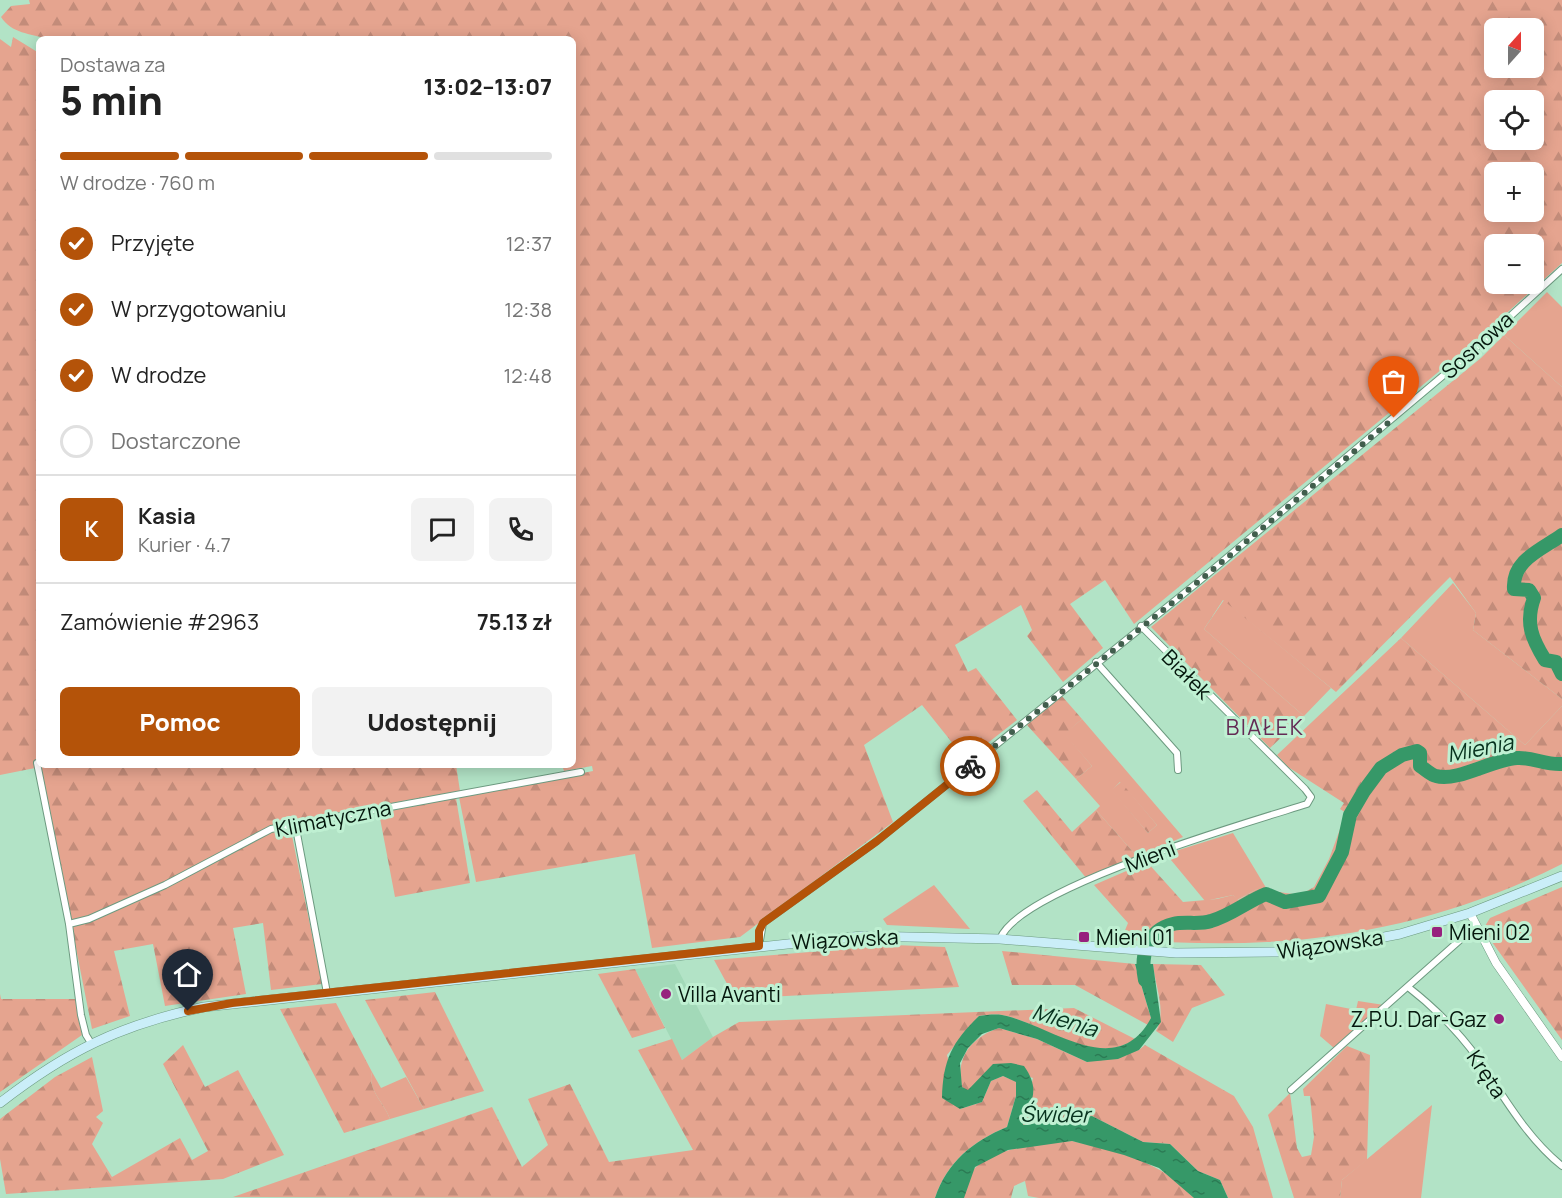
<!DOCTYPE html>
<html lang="pl">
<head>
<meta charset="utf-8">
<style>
	:root { --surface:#fff; --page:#f2f2f2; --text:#222; --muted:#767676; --line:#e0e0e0; --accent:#b45309 }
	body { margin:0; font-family:Manrope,sans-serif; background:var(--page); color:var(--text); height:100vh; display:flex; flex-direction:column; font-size:22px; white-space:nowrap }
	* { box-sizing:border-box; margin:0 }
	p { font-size:20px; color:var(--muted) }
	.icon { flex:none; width:33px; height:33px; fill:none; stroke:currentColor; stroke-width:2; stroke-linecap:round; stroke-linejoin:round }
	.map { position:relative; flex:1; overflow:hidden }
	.panel { position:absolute; left:36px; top:36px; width:540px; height:732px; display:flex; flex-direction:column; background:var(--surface); border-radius:9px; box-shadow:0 3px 15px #0003 }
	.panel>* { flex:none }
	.needle { width:39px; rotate:21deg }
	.controls { position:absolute; left:1484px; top:18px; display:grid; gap:12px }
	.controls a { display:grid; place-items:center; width:60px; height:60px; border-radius:9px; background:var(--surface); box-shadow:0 3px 15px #0003; font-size:30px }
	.pin { position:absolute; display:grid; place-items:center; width:51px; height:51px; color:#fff; margin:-62px -26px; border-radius:50% 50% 50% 0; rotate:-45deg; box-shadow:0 0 6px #0007 }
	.pin .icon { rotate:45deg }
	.courier { position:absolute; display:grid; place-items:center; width:60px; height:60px; margin:-30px; border:4px solid #b45309; border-radius:50%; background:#fff; color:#222; box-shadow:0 2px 8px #0007 }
	.headline em { font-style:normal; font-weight:800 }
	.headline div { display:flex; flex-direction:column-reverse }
	.headline { display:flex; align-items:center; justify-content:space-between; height:102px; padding:0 24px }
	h1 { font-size:39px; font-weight:800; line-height:45px }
	.bar { display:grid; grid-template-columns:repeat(4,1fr); gap:9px 6px; align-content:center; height:72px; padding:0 24px }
	.bar i { height:8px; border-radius:4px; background:var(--line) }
	.bar .on { background:var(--accent) }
	.bar p { grid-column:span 4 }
	.line { display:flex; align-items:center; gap:15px; padding:0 24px; border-top:2px solid var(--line) }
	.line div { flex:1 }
	.round { display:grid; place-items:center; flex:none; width:63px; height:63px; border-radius:9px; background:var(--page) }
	ol { padding:0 24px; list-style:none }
	li { display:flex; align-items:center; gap:18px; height:66px }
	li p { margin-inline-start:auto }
	li .icon { padding:6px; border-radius:50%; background:var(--accent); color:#fff; stroke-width:4 }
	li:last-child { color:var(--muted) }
	li i { width:33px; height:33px; border:3px solid var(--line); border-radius:50% }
	.action { display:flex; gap:12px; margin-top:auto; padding:12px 24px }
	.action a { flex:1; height:69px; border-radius:9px; background:var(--accent); color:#fff; font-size:24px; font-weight:800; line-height:69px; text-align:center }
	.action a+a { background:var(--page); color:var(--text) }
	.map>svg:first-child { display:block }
	.built { fill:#a2d9b8 }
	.green { fill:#e5a48f; fill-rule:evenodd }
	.forest { fill:url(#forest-firs); fill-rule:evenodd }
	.water { fill:url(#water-ripples) }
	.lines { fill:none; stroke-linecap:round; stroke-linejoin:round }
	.river { stroke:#369868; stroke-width:14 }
	.minor-casing { stroke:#6d9a80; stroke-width:8 }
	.tertiary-casing { stroke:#6d9a80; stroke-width:9 }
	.secondary-casing { stroke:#6d9a80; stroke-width:10 }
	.minor { stroke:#fff; stroke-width:6 }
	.tertiary { stroke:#fff; stroke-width:8 }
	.secondary { stroke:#caeef8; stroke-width:9 }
	.done { stroke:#415e4d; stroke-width:6; stroke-dasharray:0 10.8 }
	.route { stroke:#b45309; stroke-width:8 }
	.poi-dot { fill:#97217e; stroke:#bff0d2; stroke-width:2 }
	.labels { text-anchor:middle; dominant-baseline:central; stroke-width:6; stroke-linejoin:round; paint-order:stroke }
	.street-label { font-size:21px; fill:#04160c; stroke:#bff0d2 }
	.poi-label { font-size:21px; fill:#04160c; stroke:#bff0d2; text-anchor:start }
	.neighbourhood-label { font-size:22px; letter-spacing:1.5px; fill:#632a54; stroke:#bff0d2 }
	.water-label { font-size:22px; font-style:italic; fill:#07321e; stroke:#bff0d2 }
</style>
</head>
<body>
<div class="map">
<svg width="1562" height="1198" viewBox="0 0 1562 1198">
	<defs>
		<pattern id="forest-firs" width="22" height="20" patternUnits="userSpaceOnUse" patternTransform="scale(1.5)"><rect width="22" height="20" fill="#e5a48f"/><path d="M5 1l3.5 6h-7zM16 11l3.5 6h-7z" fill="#c38c7a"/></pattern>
		<pattern id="water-ripples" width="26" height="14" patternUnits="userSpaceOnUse" patternTransform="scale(1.5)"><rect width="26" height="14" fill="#369868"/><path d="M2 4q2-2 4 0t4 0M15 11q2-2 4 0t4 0" fill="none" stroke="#2b7b54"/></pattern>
	</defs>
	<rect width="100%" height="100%" fill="#b2e3c6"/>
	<path class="built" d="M675,964l38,73 -31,23 -47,-91z"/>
	<path class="green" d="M1547,292l15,15v80l-58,-52z
		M1453,583l23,30 -3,17 89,69v7l-37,39 -124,-107z
		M1224,600l107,88 -27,28 -100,-87z
		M1082,719l101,118 -49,21v-5l-38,-43 4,-4 -24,-27 16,-13 -28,-32zM1120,782l37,43 -9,8 -36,-43z
		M1233,833l35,58 -11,-2 -20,11 -4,-5 -28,6 -39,-47z
		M934,885l36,44 -83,-4 -4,-6z
		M1358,1001l26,4 -50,43 -14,-12 6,-32 30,6z
		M372,1072l9,16 25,-11 18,32 -34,10c-6,-17 -23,-29 -18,-47z
		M1432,1105l-11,93h-81l2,-18z"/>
	<path class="forest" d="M29,0h1533v263l-85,77 -343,284 -29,-44 -35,24 33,44 -40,34 -36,-46 5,-6 -11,-25 -66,40 13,27 8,-4 41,52 -51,40 -44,-55 -58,40 29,77 -153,115 -88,11 -17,-94 -159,28 -17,-85 134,-26 -1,-5 -28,5 -2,-6h11v-726h-526c-17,-6 -35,-5 -46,-22l10,-11 19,-2zM1494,28h39v40h-39zM1494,100h39v40h-39zM1494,172h39v40h-39zM1494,244h39v40h-39z
		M13,37l26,16v712h417l4,26 -171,30 33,163 -51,6 -8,-67 -30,5 13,66 -81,12 -12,-62 -39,7 16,65 -38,13 -52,-262 -40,8v-736l11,8z
		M1504,335l58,52v312l-89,-69 3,-17 -26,-36 -114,115 -113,-92 -19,29 100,87 -34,32 -119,-121 330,-269z
		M1401,638l124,107 37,-39v158c-91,46 -193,73 -295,78 -49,3 -98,0 -146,-2l7,-17 -34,-38 53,-23 36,40 34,-3 16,-4 5,5 19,-11 43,6 14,-8 15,-28 17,-46 -6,-4 4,-6 -56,-36 -11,-12z
		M1061,695l21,24 -17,15 27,32 -16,13 -50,-55z
		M1121,782l36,43 -9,8 -37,-43z
		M1037,790l35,42 24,-22 38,43v5l-47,21 -64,-78z
		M456,798l14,85 -75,14 -16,-84z
		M1562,887v153l-70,-98 -7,-16 5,-8z
		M894,945l51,2 14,40 -212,11 -10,4 -23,-42z
		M1002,951l133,13 16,54 -3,7 -73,-40h-63z
		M1153,964l48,1 24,30 -33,13 -19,34 -17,-11c11,-20 -1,-45 -3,-67z
		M635,969l30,59 -33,10 -34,-64z
		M435,992l49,99 -60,18 -59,-109z
		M0,994l1,5h75l6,36 -82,57z
		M336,1003l36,69c-5,18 12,30 18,47l-46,14 -64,-124z
		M1074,1008l61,31c-42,29 -91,-16 -133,-24 -7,-1 -16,0 -23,1l-32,39 13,54 22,-7 9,-21 12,-5 14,6 -1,14 -9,31c-34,14 -60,35 -72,71l-702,-1 259,-90 30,60 26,-22 -20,-46 42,-15 39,78 84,-12 -55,-100 34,-11 10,21 31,-23 26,-15z
		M999,1028l38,11 50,23 52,-12 6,-5 89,51 19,31 20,71h-45l-8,-18 -22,-9 -28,-27 -27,-2 -51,-26 -54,5 -16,5 11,-48 -40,-13 -25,26 -6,-4c-7,-30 10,-50 37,-59z
		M183,1045l22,42 33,-17 46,85 -61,24 -217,15 -6,-35v-40l55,-42 37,-20 11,54 -7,6 7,6 -11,21 20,33 68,-39 12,22 16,-9 -45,-87z
		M1347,1046l23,9 -3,105 -25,20 -2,18h-46l-26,-83 22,-22 7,55 5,9 9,-2 3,-18 -4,-41h-6l-1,-7z
		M1072,1141c44,10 92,21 122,57h-155l-11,-2 -3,-15 -11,5 -3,12h-47c1,-9 4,-23 11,-30 19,-22 70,-24 97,-27z"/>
	<path class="water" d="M1135,964h18l8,58 -22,28 -21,9 -31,3 -50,-23 -38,-11 -17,6 -14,14 -8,15 2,24 6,3 25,-26 18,-1 13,3c17,24 7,35 -1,59l69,-9 51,26 27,2 28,27 22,9 8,18h-34l-35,-30 -35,-13 -52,-14 -64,9 -33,17 -11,31h-29c12,-36 38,-57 72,-71l9,-31v-14l-13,-6 -12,5 -9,21 -22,7 -18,-11c1,-38 10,-56 37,-82 7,-1 16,-2 23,-1 48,9 114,68 149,3z"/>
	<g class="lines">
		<path class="river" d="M1562,535c-21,15 -50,25 -48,54l15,1 5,8c-9,25 -2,41 11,62l11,2 6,12
			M1145,980c-5,-24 2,-50 28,-56 12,-3 26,1 38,-3 19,-5 37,-20 55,-27l19,8 34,-6 23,-44 8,-37 14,-24 17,-23 21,-13 15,-4 3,2v13c5,3 11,9 16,10 22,6 57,-17 81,-18 16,-1 28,7 45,6"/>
		<g class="minor-casing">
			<path id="minor" d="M1096,662l81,91 1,17
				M37,763l32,161 12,91 5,20 5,8
				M295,823l32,170
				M69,924l20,-5 76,-34 106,-56 310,-57
				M1000,939c19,-51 250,-117 307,-135l4,-7 -6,-8 -164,-163
				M759,946l4,-23 114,-82 321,-259 272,-229 92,-84
				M1408,987c27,21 51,45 71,73 25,37 48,78 83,106
				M1291,1090l178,-158 7,-2"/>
		</g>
		<g class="tertiary-casing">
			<path id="tertiary" d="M1470,913l26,50 66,94"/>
		</g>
		<g class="secondary-casing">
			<path id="secondary" d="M0,1103c67,-52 120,-78 204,-96l658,-71 138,3 176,14 102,-1 54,-5 68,-13 70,-21 92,-37"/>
		</g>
		<use href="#minor" class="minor"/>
		<use href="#tertiary" class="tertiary"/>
		<use href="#secondary" class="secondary"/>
	</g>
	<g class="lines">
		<path class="done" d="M970,766l228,-184 196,-164"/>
		<path class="route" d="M188,1011l44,-8 527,-57v-15l4,-8 114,-82 93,-75"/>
	</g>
	<g class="poi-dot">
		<rect x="1431" y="926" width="12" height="12" rx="3"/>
		<rect x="1078" y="931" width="12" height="12" rx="3"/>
		<circle cx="666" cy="994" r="6"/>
		<circle cx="1499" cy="1019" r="6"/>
	</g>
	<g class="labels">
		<g class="street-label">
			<text transform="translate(1477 345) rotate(-42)">Sosnowa</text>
			<text transform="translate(1187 674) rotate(45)">Białek</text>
			<text transform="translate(333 818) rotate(-11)">Klimatyczna</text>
			<text transform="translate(1150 856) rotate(-21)">Mieni</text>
			<text transform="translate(845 939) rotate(-3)">Wiązowska</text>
			<text transform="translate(1330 944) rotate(-8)">Wiązowska</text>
			<text transform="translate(1487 1074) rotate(56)">Kręta</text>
		</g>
		<g class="poi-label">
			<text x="1449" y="932">Mieni 02</text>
			<text x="1096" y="937">Mieni 01</text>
			<text x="678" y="994">Villa Avanti</text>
			<text x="1487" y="1019" text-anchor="end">Z.P.U. Dar-Gaz</text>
		</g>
		<g class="neighbourhood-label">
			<text x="1265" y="727">BIAŁEK</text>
		</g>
		<g class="water-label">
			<text transform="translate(1480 748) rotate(-11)">Mienia</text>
			<text transform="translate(1065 1020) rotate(17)">Mienia</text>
			<text transform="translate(1055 1114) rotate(1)">Świder</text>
		</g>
	</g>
</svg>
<div class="controls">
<a><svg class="needle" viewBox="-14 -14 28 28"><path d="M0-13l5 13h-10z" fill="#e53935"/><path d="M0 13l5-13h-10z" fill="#767676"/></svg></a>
<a><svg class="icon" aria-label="locate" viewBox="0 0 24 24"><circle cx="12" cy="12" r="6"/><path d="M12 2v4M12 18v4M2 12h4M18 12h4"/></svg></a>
<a>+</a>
<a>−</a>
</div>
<div class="pin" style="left:1394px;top:418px;background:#ea580c"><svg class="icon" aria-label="bag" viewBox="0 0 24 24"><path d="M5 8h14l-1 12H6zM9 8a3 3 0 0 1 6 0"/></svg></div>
<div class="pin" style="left:188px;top:1011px;background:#1f2937"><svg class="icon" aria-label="home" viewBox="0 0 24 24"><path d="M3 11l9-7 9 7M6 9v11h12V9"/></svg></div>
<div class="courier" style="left:970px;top:766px"><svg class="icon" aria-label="bike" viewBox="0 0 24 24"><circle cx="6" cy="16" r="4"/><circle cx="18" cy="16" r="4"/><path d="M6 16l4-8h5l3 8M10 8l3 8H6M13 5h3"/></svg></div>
<section class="panel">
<div class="headline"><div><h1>5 min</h1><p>Dostawa za</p></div><em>13:02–13:07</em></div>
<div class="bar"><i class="on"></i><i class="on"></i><i class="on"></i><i></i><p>W drodze · 760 m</p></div>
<ol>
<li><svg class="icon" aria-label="check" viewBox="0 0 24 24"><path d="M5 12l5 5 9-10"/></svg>Przyjęte<p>12:37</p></li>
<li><svg class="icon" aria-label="check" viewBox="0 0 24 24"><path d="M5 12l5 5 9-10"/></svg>W przygotowaniu<p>12:38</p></li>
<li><svg class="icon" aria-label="check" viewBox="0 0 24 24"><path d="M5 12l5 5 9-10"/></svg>W drodze<p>12:48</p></li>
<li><i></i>Dostarczone</li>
</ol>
<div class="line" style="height:108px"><b class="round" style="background:var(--accent);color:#fff">K</b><div><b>Kasia</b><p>Kurier · 4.7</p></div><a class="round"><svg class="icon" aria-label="chat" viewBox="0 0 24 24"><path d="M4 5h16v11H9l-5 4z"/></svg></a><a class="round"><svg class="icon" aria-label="phone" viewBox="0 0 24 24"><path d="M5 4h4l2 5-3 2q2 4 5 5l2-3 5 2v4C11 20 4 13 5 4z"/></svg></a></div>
<div class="line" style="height:78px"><div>Zamówienie #2963</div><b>75.13 zł</b></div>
<div class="action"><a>Pomoc</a><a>Udostępnij</a></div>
</section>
</div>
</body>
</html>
